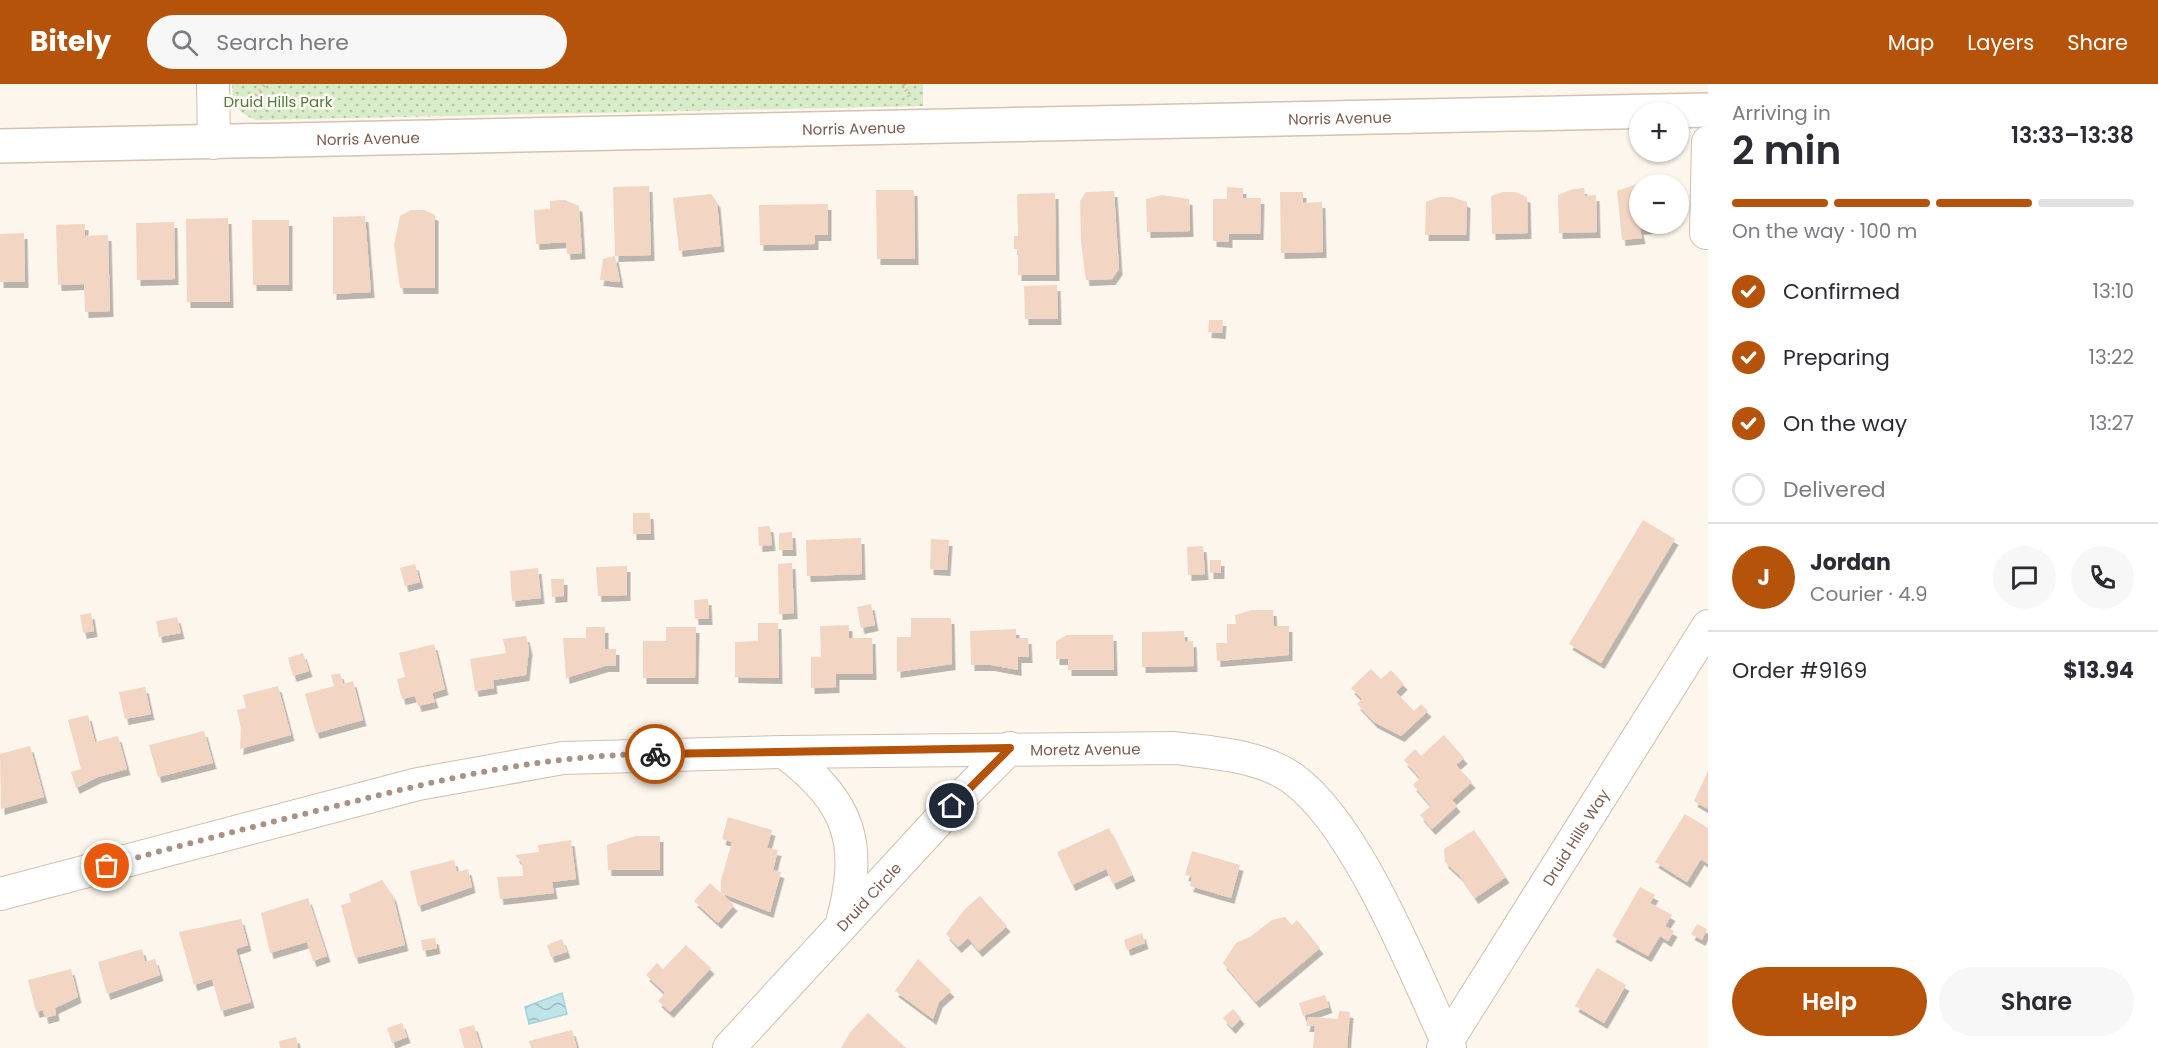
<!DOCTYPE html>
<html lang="en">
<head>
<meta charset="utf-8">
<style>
	:root { --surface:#fff; --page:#f7f7f7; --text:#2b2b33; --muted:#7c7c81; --line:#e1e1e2; --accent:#b45309 }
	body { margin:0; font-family:Poppins,sans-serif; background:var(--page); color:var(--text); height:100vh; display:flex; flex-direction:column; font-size:22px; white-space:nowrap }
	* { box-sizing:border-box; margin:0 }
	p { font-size:20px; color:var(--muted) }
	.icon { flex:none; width:33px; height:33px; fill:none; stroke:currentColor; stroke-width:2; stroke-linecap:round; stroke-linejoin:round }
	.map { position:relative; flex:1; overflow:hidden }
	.details { display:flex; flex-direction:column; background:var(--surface); width:450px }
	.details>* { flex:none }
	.buttons { position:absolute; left:1629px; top:18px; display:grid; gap:12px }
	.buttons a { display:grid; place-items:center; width:60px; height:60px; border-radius:50%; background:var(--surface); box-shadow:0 2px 4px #0004; font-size:30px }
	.pin { position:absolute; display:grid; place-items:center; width:51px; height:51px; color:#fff; margin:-26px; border:3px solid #fff; border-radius:50%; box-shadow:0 2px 6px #0007 }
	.courier { position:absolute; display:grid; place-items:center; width:60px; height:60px; margin:-30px; border:4px solid #b45309; border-radius:50%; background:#fff; color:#222; box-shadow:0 2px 8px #0007 }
	.headline em { font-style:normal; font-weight:600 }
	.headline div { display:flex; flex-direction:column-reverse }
	.headline { display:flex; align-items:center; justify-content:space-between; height:102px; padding:0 24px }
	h1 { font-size:39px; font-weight:600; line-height:45px }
	.bar { display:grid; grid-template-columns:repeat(4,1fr); gap:9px 6px; align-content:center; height:72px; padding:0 24px }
	.bar i { height:8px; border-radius:4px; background:var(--line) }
	.bar .active { background:var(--accent) }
	.bar p { grid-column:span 4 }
	.line { display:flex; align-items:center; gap:15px; padding:0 24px; border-top:2px solid var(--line) }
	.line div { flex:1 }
	.round { display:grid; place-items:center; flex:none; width:63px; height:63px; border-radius:32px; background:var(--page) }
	ol { padding:0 24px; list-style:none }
	li { display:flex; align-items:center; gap:18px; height:66px }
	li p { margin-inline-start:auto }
	li .icon { padding:6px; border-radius:50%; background:var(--accent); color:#fff; stroke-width:4 }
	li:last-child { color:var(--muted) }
	li i { width:33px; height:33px; border:3px solid var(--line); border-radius:50% }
	.cta { display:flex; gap:12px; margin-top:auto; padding:12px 24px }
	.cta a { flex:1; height:69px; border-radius:36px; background:var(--accent); color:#fff; font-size:24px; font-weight:600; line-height:69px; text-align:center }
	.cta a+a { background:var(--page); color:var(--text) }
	header { display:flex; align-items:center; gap:36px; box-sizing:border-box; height:84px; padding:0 30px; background:var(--accent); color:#fff }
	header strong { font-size:28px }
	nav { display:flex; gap:33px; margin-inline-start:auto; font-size:21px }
	.search { width:420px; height:54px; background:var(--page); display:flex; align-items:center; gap:15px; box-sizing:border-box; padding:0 21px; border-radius:33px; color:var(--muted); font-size:22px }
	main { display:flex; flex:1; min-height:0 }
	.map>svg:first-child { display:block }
	.grass { fill:url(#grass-dots) }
	.water { fill:url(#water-waves); stroke:#a5d3da; stroke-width:1.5 }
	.building { fill:#f3d5c3; filter:url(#shadow) }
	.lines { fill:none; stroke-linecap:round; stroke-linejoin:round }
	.street-casing { stroke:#d1beb0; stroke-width:34 }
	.secondary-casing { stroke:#d6c0b0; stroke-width:36 }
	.path { stroke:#d9b8a5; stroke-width:4; stroke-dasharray:1.5 4.5; stroke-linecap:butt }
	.street { stroke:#fff; stroke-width:32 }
	.secondary { stroke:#fff; stroke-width:33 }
	.done { stroke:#a89285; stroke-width:6; stroke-dasharray:0 10.8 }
	.route { stroke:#b45309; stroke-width:8 }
	.labels { text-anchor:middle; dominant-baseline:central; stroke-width:5; stroke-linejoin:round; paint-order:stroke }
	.park-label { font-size:15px; fill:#537a41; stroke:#fffaf3 }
	.street-label { font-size:15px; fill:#7a5c4d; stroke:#fffaf3 }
</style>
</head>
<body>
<header>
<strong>Bitely</strong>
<div class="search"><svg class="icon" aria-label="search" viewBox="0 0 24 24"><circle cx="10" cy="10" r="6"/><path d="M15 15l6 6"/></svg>Search here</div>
<nav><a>Map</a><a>Layers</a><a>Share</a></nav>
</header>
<main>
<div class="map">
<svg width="1708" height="964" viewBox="0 0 1708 964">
	<defs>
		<pattern id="grass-dots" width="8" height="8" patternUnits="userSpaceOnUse" patternTransform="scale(1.5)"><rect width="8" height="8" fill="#d8ecc9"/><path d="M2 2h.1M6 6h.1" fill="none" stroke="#b4c2a5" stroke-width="1.8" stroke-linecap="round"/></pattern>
		<pattern id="water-waves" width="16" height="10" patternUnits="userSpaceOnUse" patternTransform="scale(1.5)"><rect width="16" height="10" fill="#bfe3e8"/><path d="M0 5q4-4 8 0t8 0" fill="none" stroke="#a0bbbe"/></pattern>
		<filter id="shadow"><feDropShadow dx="3.5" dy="6" stdDeviation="0" flood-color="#0004"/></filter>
	</defs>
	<rect width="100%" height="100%" fill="#fdf6ec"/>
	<path class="grass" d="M232,0h691v22l-667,14c-19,-7 -24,-17 -24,-36z"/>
	<path class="water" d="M562,909l5,21 -38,10 -4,-17z"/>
	<path class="building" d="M1640,99v41h19v3l-19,2 2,9 -20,2 -5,-49z
		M649,102l2,69 -36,1 -2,-69z
		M1227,103l16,1v10h18l-1,36h-31v8l-16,-1v-42h14z
		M1584,104l1,8 11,-1 1,37 -38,1 -1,-38 15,-6z
		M876,106h38l1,69h-38z
		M1114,107l5,78 -7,10 -26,1 -5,-37 -1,-42 6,-9z
		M1280,108h23v11l19,-1 1,50 -42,1z
		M1503,108h12l12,5 1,36 -36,1 -1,-38z
		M1055,109l1,82h-38v-26h-4v-13h4l-1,-42z
		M711,110l6,8 4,44 -42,5 -6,-53z
		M1162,111l27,4 1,32 -43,1 -1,-33z
		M1439,113h13l15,5 -1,33h-41l1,-33z
		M565,116l14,6 3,47 -15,1 -1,-12 -30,2 -2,-34 16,-1v-8z
		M828,120v31h-13v9l-55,1 -1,-40z
		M411,126h13l11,5v73h-35l-6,-43 6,-29z
		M365,132l6,76 -38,2v-77z
		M228,134l2,84h-43l-1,-83z
		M252,136h37v65h-36z
		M174,138l1,57 -38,1 -1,-57z
		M85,140v12l23,-1 2,76 -25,1 -1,-28 -26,1 -2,-60z
		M24,149l1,49h-25v-48z
		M615,172l5,26 -20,-2 3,-21z
		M1057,201l1,34h-33l-1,-33z
		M1209,236h14l-1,13 -14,-1z
		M633,429h17l1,21h-18z
		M1643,436l32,19 -74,124 -32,-19z
		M770,442l2,19 -13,1 -1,-19z
		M792,448l1,18h-14v-17z
		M861,454l1,36 -55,2 -1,-36z
		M931,455l18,1 -2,30 -17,-1z
		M1203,462l2,28 -17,1 -1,-28z
		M1210,476h11v13h-11z
		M792,479l2,50 -15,1 -1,-50z
		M415,480l5,18 -15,4 -5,-18z
		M627,482v29l-29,1 -2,-29z
		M538,484l3,30 -29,3 -2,-30z
		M551,495h13v17l-12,1z
		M708,515l1,20h-14l-1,-19z
		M871,520l4,21 -14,3 -4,-21z
		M1252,526h21l1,16h15v29l-72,6 -1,-18h11v-19h9l-1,-9z
		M91,529l3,18 -11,2 -3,-18z
		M177,533l4,16 -22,4 -3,-16z
		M911,534h40l1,46 -55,8v-35h14z
		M758,539h20l1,55 -44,-1v-35l23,-1z
		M849,541v13h23l1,36h-37v13l-25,1v-31h10l-1,-31z
		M586,543h19v22h11v17h-11l-39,12 -3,-40h23z
		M666,543h30l-1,51h-52v-37h23z
		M1016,545v9h12l1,19h-11v13l-27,-5h-20l-1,-34z
		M1184,547l1,11 8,-1 1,25 -52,1v-35z
		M1067,551h46l1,35h-46v-11h-12v-18z
		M526,552l3,13 -3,26 -33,5 1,8 -19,3 -5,-32 36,-6 -3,-14z
		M434,560l11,45 -13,4 3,9 -17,4 -3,-10 -13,3 -5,-20 8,-2 -6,-24z
		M303,569l6,18 -16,5 -5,-18z
		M1371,585l10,10 10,-9 13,14 -8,8 18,19 7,-7 7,7 -27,25 -27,-14 -17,-18 5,-5 -11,-11z
		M340,589l3,11 10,-3 10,39 -47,13 -11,-39 29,-8 -3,-11z
		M278,602l13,49 -51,14 1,-21 -4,-18 9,-2 -3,-13z
		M145,603l6,27 -26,5 -6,-27z
		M88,631l7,27 23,-6 9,33 -29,8 -22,11 -5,-16 10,-3 -13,-49z
		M204,647l9,32 -55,14 -9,-32z
		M1444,651l20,23 -8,7 16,17 -20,18 5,6 -25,23 -12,-14 11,-9 -18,-21 7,-7 -16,-18 11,-11 6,7z
		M30,662l14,51 -43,12 -1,-55z
		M1708,687v38l-14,-8z
		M1685,730l23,14v36l-7,-5 -14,23 -32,-20z
		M728,733l44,13 -5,18 11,2 -5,20 8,2 -11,40 -49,-19 13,12 -16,18 -24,-22 16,-18 11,10v-13l11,-38 -10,-3z
		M1109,744l23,47 -19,9 -7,-15 -34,16 -15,-33z
		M1474,746l32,47 -31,21 -16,-23 -14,-13 -1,-13z
		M635,752h25v34h-52l-1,-25z
		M571,756l5,39 -24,3 2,11 -54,6 -3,-22 26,-1 -1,-13 -7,-8 24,-3 -1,-7z
		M1192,767l48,14 -9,33 -41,-12 2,-9 -7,-2z
		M454,776l3,12 11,-3 4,18 -54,19 -8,-35z
		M382,796l11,16 12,49 -50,13 -14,-53 10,-3 -2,-8z
		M1640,803l15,8 -5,8 22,12 -7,11 9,5 -6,10 -8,-5 -12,20 -36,-20z
		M980,812l27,30 -28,25 -11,-13 -10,9 -12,-13 19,-25z
		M308,814l19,58 -14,5 -6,-19 -37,11 -9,-40z
		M1285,833l7,8 5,-5 23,28 -64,54 -33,-39 13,-20 14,-6 22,-17z
		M241,835l7,26 -12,4 15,53 -30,9 -9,-32 -18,6 -15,-53z
		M1697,840l10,5 -5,11 -11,-6z
		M1142,849l3,10 -18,7 -3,-10z
		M435,854l2,10 -14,3 -2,-11z
		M562,855l5,13 -16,5 -4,-12z
		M686,861l25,23 -41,44 -12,-11 7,-8 -19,-18 11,-12 6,6z
		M142,865l3,13 10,-3 5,16 -53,19 -9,-32z
		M918,875l33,32 -12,11 -6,17 -38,-28z
		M1597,884l29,17 -22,38 -29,-17z
		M71,885l7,28 -23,11 1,7 -11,3 -2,-8 -7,2 -8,-32z
		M1325,911l4,12 -26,9 -4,-13z
		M1233,925l8,9 -9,10 -9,-10z
		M1339,927l11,1 -3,36h-34l2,-22h-9l2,-9 30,2z
		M868,929l38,35h-65l10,-17z
		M402,939l5,14 -15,6 -5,-15z
		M474,941l7,23h-17l-5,-19z
		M572,946l5,18h-46l-2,-7z
		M296,953l2,11h-18l-1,-7z"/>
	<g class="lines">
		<g class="street-casing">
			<g id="street">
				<path d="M213,0l1,59"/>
				<path d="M1706,149l2,-91"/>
				<path d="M784,668c67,51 80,92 57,174"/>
				<path id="s1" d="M0,810l418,-110 145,-26 221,-6 391,-4c39,5 84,7 117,30 66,47 123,196 158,270"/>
				<path id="s2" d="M729,964l223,-242 58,-58"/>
				<path id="s3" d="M1443,964l265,-422"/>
			</g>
		</g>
		<g class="secondary-casing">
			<g id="secondary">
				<path id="s4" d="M0,62l1708,-36"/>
			</g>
		</g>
		<path class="path" d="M904,0l5,13
			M256,12l9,-12"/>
		<use href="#street" class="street"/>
		<use href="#secondary" class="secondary"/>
	</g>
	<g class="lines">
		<path class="done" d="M107,782c74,-21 149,-40 225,-59 110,-28 208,-52 323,-53"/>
		<path class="route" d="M655,670l355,-6 -58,58"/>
	</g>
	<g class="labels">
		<g class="park-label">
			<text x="278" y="17">Druid Hills Park</text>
		</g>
		<g class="street-label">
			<text stroke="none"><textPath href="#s4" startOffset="1340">Norris Avenue</textPath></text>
			<text stroke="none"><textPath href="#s4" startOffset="854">Norris Avenue</textPath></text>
			<text stroke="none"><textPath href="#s4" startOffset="368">Norris Avenue</textPath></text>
			<text stroke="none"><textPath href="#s1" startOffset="1102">Moretz Avenue</textPath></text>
			<text stroke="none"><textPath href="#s3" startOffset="249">Druid Hills Way</textPath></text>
			<text stroke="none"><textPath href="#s2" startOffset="206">Druid Circle</textPath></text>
		</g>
	</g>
</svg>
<div class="buttons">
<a>+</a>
<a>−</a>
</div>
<div class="pin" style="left:107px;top:782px;background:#ea580c"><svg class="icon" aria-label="bag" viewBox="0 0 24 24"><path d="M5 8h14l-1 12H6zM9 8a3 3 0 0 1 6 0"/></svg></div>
<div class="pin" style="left:952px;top:722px;background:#1f2937"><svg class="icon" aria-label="home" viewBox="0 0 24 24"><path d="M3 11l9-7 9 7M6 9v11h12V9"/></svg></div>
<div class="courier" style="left:655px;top:670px"><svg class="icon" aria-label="bike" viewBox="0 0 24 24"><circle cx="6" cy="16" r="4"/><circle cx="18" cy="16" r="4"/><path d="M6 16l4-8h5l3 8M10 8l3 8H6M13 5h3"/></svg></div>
</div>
<section class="details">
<div class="headline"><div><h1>2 min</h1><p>Arriving in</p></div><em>13:33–13:38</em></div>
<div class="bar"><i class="active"></i><i class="active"></i><i class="active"></i><i></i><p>On the way · 100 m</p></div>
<ol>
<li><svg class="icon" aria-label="check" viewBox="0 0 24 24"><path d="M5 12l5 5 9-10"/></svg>Confirmed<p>13:10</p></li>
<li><svg class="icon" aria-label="check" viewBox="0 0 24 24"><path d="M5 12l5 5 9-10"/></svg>Preparing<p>13:22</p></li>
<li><svg class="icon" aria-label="check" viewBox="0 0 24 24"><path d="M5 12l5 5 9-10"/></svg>On the way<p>13:27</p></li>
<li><i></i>Delivered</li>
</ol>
<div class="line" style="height:108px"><b class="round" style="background:var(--accent);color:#fff">J</b><div><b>Jordan</b><p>Courier · 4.9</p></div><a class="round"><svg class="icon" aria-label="chat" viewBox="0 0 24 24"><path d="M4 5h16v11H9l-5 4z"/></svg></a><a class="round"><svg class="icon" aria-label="phone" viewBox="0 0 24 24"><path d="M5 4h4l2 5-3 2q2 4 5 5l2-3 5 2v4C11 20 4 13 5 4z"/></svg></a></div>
<div class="line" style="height:78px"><div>Order #9169</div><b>$13.94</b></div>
<div class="cta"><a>Help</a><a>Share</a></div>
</section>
</main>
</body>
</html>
